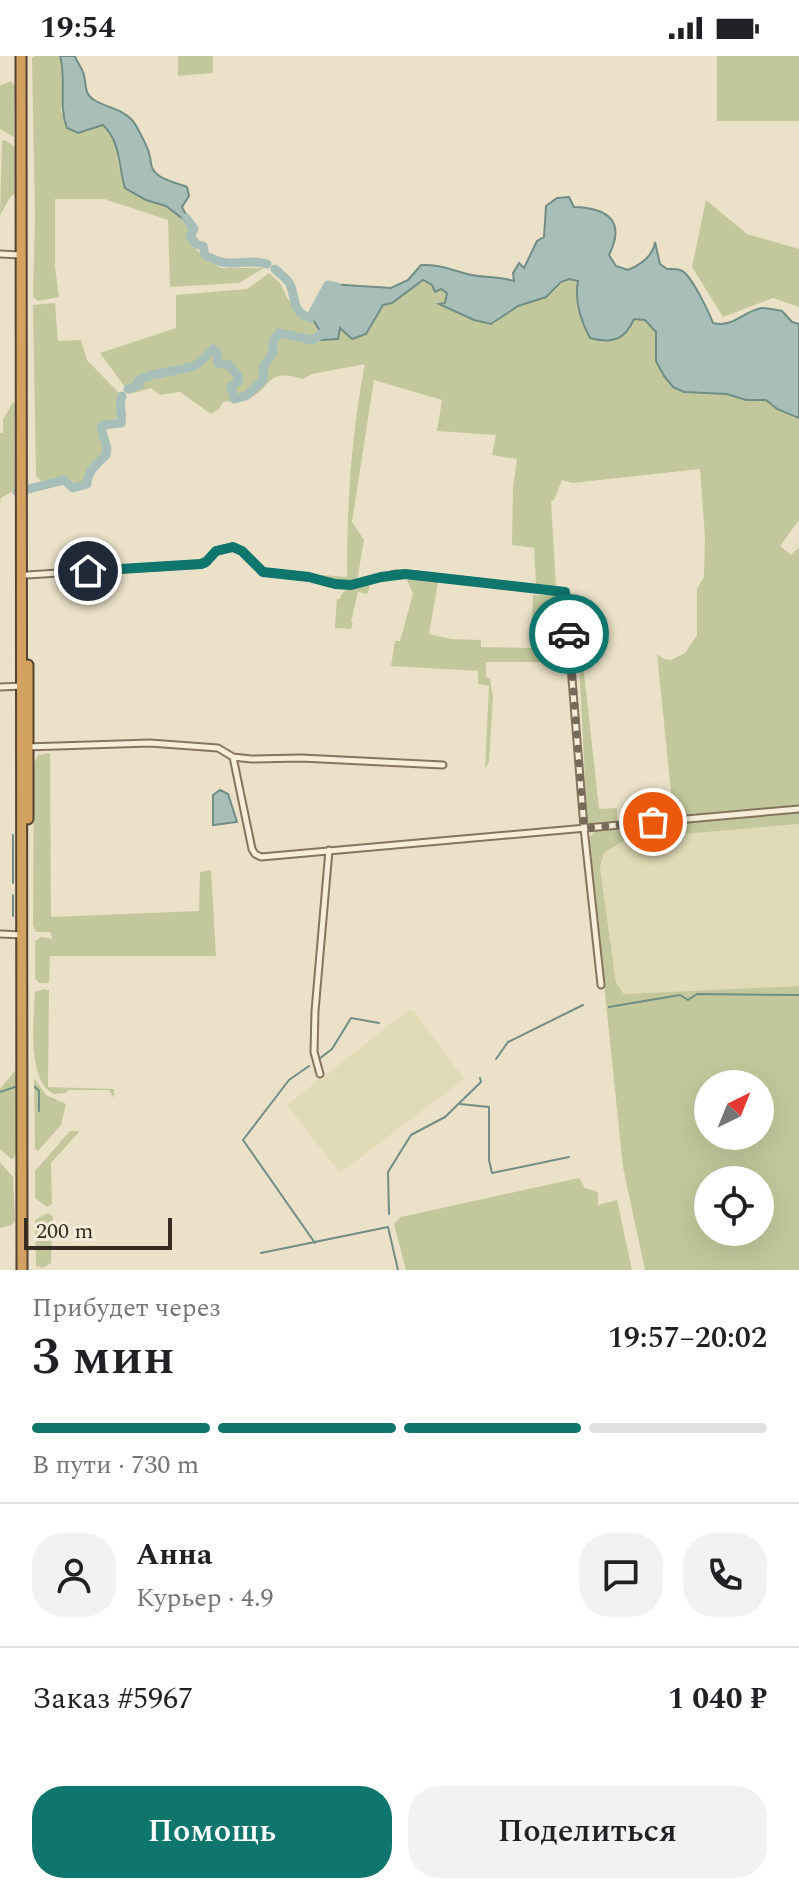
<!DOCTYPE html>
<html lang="ru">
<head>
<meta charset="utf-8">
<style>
	:root { --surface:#fff; --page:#f2f2f2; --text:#202124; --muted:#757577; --line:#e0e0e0; --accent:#0f766e }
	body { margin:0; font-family:Spectral,serif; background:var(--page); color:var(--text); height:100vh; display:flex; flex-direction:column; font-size:30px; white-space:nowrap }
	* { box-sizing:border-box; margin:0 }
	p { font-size:26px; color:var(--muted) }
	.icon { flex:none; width:44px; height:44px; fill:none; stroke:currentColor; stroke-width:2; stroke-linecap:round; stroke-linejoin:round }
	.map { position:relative; height:1214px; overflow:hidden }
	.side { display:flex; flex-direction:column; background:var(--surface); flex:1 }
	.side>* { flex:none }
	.needle { width:52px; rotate:43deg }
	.controls { position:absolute; left:694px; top:1014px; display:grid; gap:16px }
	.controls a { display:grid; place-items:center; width:80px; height:80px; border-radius:50%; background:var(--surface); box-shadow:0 8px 32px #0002; font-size:40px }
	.scale { position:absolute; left:24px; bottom:20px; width:148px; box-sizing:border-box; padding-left:8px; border:4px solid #372c21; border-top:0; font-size:22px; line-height:28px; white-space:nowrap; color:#372c21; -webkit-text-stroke:6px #f3ebd7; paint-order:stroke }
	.pin { position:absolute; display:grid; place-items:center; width:68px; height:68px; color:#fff; margin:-34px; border:4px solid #fff; border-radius:50%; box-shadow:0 2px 8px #0007 }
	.courier { position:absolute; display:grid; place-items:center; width:80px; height:80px; margin:-40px; border:6px solid #0f766e; border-radius:50%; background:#fff; color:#222; box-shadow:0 2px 10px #0007 }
	.summary em { font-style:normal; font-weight:600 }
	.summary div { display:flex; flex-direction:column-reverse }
	.summary { display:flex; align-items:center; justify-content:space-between; height:136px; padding:0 32px }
	h1 { font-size:52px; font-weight:600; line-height:60px }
	.bar { display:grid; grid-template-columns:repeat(4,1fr); gap:12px 8px; align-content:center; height:96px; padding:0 32px }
	.bar i { height:10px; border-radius:6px; background:var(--line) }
	.bar .active { background:var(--accent) }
	.bar p { grid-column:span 4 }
	.line { display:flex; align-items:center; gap:20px; padding:0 32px; border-top:2px solid var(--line) }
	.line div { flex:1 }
	.round { display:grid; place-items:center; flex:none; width:84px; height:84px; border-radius:32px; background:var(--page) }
	.action { display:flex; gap:16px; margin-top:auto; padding:16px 32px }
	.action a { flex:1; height:92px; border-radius:32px; background:var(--accent); color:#fff; font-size:32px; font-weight:600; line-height:92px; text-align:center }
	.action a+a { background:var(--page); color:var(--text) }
	.status { display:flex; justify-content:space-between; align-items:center; height:56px; padding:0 40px; background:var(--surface); direction:ltr }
	.status svg { height:22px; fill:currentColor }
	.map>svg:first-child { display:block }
	.farmland { fill:#e0dab6 }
	.green { fill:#c3c89c; fill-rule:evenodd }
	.water { fill:#a8bfb9; stroke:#708d86; stroke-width:2 }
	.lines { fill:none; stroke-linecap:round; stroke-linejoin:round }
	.stream { stroke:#708d86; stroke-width:2 }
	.river { stroke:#a8bfb9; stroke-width:9 }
	.street-casing { stroke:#85745e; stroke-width:9 }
	.highway-casing { stroke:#544232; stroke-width:13 }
	.street { stroke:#f6eeda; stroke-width:5 }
	.highway { stroke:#d3a260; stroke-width:9 }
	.done { stroke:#766b5b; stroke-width:8; stroke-dasharray:0 14.4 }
	.route { stroke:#0f766e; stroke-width:10 }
</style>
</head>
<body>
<div class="status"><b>19:54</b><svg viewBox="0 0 49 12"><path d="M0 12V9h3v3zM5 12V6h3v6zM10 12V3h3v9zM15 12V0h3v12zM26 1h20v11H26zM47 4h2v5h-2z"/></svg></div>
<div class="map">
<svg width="799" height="1214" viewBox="0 0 799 1214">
	<rect width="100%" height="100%" fill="#ebe1c8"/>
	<path class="farmland" d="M799,768v162l-175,8 -8,-10 -16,-117 4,-14 23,-14z
		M409,954l5,1 50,68 -124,94 -53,-68z"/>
	<path class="green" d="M35,0h25c5,18 4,37 1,56l17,21 25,-8c21,20 9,34 20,52 17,27 53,25 69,53l-5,6 1,4 16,18 17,10h43l-25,15 -69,4 -2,-67 -64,-21h-49v68l4,30 -21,4 -5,-4 2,-82 -3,-157z
		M178,0h35v17l-35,3z
		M717,0h82v65h-82z
		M11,25l4,5 -1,51 -14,-8v-43z
		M5,84l10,7 2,46 -6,3 -11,19 2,-74z
		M706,144l41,34 52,15v58l-26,-9 -50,19 -31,-50z
		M269,217l11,10 9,18 6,-4 1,12 16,11v-2l8,13 1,9 18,-13 10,10 20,-9 14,-23 40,-25 24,13 -3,14 30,13 20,4c10,-12 24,-20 39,-25 4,-1 9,0 13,-2 14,-7 14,-21 32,-16l-1,14 5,29 47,7 5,-12 11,1 11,12v29l58,33h13l19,6h20l11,9 22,9v102l-19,26 11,9 8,-8v258l-173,16 -2,-14 48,-6 -15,-147 7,5 7,1 14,-7 12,-18v-46l7,-12 1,-41 -5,-67 -128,14 -10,-3 -8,20 -3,1 5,85 -20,-1 -2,-37 -22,-3 1,-57 4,-29 -25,-4 4,-20 -59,-4 5,-31 -68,-20 -22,142 12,18 -7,41 -36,-3 2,-3 24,2c0,-72 4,-142 18,-213l-53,10 -9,5c-38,-11 -28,6 -53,19 -8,4 -19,3 -27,4l-4,7 -8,5 -31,-22 -20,3 -9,-7 -21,6 -30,-41 76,-25v-33l71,-6z
		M55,247l3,38 23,-1 6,20 32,33v25l-18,4 -3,3 6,26 -10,10 -11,21 -5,3 -13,-9 -23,6 -6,-6 -3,-171z
		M13,346l3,4 -1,84 -14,8 -1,6v-71h3v-13z
		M417,523l21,3 -9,52 22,5 30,1v7l50,1 2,-53h20l8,4 7,74h-4l-2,-11h-76v14l4,3 3,19 -4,63 -4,8 4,-83 -11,-2v-13l-87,-5 4,-25h5l13,-47 -6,-14z
		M371,527l-4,11 -9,-2 -7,30 2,1 -2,6 -16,-1 2,-29h3c3,-14 20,-12 31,-16z
		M576,544l23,209 18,-1v13l-27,3 -3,-3z
		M50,697l1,164 148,-6 1,-39 11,-2 5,86h-166l-1,27h-10l-4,-5v-37l6,-4 12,2 -3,-7h-14l-3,-7 1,-162 4,-8z
		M799,757v11l-172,15 -23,14 -4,14 16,116 8,11 175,-8v284h-154l-22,-103 -34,-328 5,-8zM760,1028v52h-52v-52zM760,1124v52h-52v-52z
		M44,933l5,1 -1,97 66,2v9l-5,-8h-41l-2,3 -12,1c-28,-13 -20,-76 -19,-102z
		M15,1015l2,1 -1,81 -2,5 -3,1 -11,-10v-60z
		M34,1022l12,17 20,9 -5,21 -23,26 -3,-2z
		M70,1075h10l-29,32 1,41 -5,3 -12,-9v-27z
		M0,1106l13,15 2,43 -3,5 -12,3z
		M579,1122l6,10 13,4v13l19,-5 15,70h-226l-12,-46 7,-7z
		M48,1157l5,3 -2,47 -8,5 -7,-2 -1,-46z"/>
	<path class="water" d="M60,0h15c2,7 6,10 8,16 4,10 0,22 11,28 13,8 27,8 38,20 4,4 16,28 17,33 3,9 0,15 9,22 7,6 20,8 29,12l2,9 -7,11 10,19 -26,-20 -20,-6 -21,-12c-7,-23 -4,-46 -22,-63l-25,8 -11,-5c-9,-23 0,-48 -7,-72z
		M569,141l5,10c34,1 52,14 35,48l7,11 12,4c12,-5 25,-14 27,-28l5,22 7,5c7,0 14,-1 19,5 9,10 22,36 27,49 21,5 30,-12 49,-15 6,0 14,2 20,3l10,11 7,2v94l-22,-9 -11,-9h-20l-19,-6 -43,-2 -11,-5 -9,-11 -8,-15v-29l-11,-12 -11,-1c-9,21 -22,25 -44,19 -9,-17 -16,-37 -12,-57l-9,-2 -8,3 -15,15 -28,9 -27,18 -17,-4 -35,-16 6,-1 2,-10 -6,-4 -6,3 -3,-7 -9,-5 -31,23 -9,2 -17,29 -14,5 -12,-11 -2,11 -17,1 -1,-9 -8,-13 17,-34 62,4 17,-8 13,-15c18,-1 30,5 46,9 16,4 32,2 47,7l-1,-8 6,-10 5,5 13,-27 7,-4 2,-31 11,-8z
		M220,734l8,4 9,28 -24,3v-30z"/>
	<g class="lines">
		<path class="stream" d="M13,779v48
			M13,860v-21
			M609,951l71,-12 8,5 9,-6 102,1
			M319,1003l13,-10 19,-31 28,5
			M496,1003l12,-17 75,-37
			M309,1010l-20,14 -46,60 72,103
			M35,1031l4,4v20
			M0,1036l15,-5
			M460,1048l29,3v53l3,13 77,-16
			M389,1158l-1,-42 23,-37 34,-18 36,-35 -1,-4
			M261,1197l127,-26 10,43"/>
		<path class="river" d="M186,162l8,11 -4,7 6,8 7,2 2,9c27,16 37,2 62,9
			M275,213c4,4 12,10 15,15 6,15 2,28 20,34l18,-33 9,2
			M128,333l11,-4 -1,-4c9,-8 43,-10 56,-15 7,-3 13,-12 19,-17l4,4 1,10 11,2 9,11 1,5 -8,5 3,13 12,-3 17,-16 1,-14 9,-14v-11l6,-8 34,7 17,-12
			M17,436l47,-12 9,8 14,-4c1,-14 10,-20 19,-29l1,-7 -6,-20 2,-3 18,-2c2,-10 -3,-19 1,-27"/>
		<g class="street-casing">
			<path id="street" d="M0,198l21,1
				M27,519l174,-11 5,-2 10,-11 17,-4 9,4 21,21 46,5 26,7 16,1 44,-11 22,1 148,17 19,236 17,157
				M0,631l23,-1
				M26,691l124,-4 68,5 15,9 18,2 50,-1 142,7
				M233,701l19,92 3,5 6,3 538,-48
				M0,878l23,1
				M320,1018l-6,-22 1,-41 14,-161"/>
		</g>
		<g class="highway-casing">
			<path id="highway" d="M21,0l1,1214
				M28,609v154"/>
		</g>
		<use href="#street" class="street"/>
		<use href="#highway" class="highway"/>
	</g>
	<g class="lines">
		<path class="done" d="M569,578l15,194 69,-6"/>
		<path class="route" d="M88,515l113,-7 5,-2 10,-11 17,-4 9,4 21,21 46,5 26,7 16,1 30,-8 24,-3 160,18 4,42"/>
	</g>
</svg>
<div class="controls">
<a><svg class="needle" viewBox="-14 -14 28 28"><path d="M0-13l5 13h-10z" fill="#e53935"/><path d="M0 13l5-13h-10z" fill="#757577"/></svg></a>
<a><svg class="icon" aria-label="locate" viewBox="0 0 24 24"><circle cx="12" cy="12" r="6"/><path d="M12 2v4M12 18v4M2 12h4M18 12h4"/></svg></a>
</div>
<div class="scale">200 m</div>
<div class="pin" style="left:653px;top:766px;background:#ea580c"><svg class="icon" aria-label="bag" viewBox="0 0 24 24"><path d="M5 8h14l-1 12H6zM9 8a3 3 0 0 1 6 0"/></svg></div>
<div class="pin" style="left:88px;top:515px;background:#1f2937"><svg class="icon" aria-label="home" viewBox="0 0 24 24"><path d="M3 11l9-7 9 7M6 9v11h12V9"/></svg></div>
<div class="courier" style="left:569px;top:578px"><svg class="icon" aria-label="car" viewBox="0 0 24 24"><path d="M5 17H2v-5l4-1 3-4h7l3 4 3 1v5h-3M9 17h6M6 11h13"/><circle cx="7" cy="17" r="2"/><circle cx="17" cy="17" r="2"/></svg></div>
</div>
<section class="side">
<div class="summary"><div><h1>3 мин</h1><p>Прибудет через</p></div><em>19:57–20:02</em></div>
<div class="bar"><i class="active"></i><i class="active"></i><i class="active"></i><i></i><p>В пути · 730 m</p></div>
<div class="line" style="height:144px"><a class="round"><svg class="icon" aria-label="person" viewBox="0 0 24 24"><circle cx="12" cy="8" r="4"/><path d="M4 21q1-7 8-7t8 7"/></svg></a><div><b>Анна</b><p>Курьер · 4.9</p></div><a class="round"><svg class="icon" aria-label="chat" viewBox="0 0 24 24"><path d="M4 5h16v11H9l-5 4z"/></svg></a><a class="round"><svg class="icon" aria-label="phone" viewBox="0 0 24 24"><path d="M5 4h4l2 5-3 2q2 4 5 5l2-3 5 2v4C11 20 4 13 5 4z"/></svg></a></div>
<div class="line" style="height:104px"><div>Заказ #5967</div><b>1 040 ₽</b></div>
<div class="action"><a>Помощь</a><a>Поделиться</a></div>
</section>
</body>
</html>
